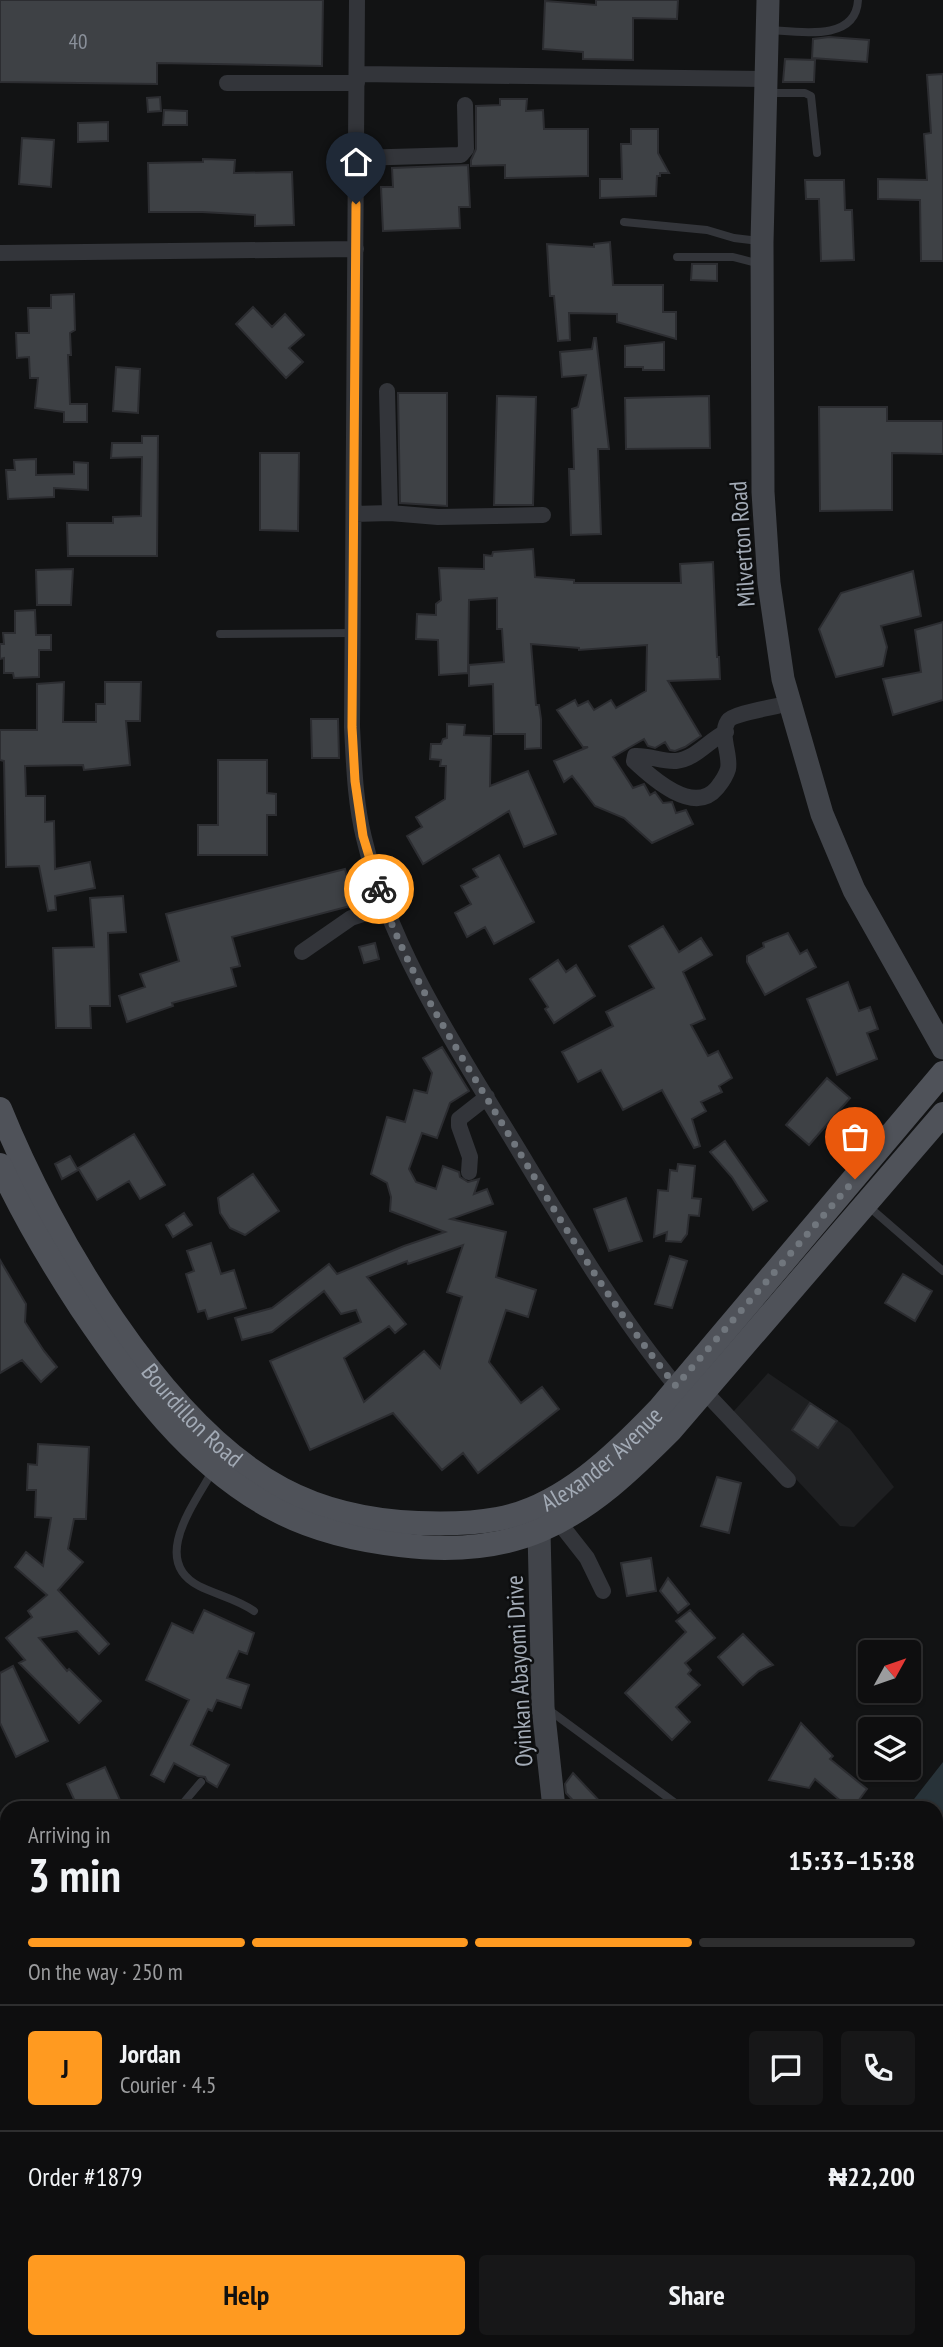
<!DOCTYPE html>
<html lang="en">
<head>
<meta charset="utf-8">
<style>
	:root { --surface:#0e0e0f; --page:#171718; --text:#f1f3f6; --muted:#9b9c9e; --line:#2e2e2f; --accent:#ff9a20 }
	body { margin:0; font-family:"PT Sans Narrow",sans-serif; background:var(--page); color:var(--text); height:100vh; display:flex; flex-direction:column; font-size:26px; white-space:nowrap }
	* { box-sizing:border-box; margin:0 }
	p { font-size:23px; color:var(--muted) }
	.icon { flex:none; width:38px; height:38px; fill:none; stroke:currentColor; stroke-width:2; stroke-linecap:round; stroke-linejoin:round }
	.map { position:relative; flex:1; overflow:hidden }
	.details { position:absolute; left:0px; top:1801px; width:943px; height:548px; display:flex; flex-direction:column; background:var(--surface); border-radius:21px 21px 0 0; box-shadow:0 2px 5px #0004,0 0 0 2px var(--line) }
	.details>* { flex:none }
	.needle { width:46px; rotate:50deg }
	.controls { position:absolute; left:858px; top:1640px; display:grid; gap:14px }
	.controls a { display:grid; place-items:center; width:63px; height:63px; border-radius:7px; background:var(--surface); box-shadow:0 2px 5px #0004,0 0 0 2px var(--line); font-size:35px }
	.pin { position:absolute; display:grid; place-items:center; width:60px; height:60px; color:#fff; margin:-72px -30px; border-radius:50% 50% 50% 0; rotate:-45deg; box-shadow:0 0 7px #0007 }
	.pin .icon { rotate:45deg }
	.courier { position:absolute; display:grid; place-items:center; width:70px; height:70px; margin:-35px; border:5px solid #ff9a20; border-radius:50%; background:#fff; color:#222; box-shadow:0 2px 9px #0007 }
	.head em { font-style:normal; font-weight:800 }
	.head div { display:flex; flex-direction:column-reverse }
	.head { display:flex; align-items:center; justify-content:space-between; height:119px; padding:0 28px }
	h1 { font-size:46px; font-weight:800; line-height:52px }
	.bar { display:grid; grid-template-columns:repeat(4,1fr); gap:10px 7px; align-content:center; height:84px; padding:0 28px }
	.bar i { height:9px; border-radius:5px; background:var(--line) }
	.bar .active { background:var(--accent) }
	.bar p { grid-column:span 4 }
	.line { display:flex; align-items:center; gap:18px; padding:0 28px; border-top:2px solid var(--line) }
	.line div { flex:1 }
	.round { display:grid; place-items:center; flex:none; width:74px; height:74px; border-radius:7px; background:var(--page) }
	.button { display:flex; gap:14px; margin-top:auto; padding:14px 28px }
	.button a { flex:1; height:80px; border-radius:7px; background:var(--accent); color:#111; font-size:28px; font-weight:800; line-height:80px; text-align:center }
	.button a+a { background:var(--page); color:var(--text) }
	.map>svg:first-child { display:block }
	.built { fill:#1e1f21 }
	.water { fill:#283339 }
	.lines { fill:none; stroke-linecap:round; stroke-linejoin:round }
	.ferry { stroke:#769fb5; stroke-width:2; stroke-dasharray:9 7; stroke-linecap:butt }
	.building { fill:#3e4145; stroke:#2c2d31; stroke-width:2; fill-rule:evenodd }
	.lane { stroke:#33353a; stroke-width:8 }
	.street { stroke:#33353a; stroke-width:16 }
	.secondary { stroke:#41444a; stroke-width:23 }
	.primary { stroke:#4f5259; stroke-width:24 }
	.done { stroke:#70767d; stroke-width:7; stroke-dasharray:0 12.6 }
	.route { stroke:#ff9a20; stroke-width:9 }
	.labels { text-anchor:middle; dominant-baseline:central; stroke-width:5; stroke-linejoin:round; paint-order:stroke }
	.number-label { font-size:21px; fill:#8a909a }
	.street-label { font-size:24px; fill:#a3abb6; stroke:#0d0e0f }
</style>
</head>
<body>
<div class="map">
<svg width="943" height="2347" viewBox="0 0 943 2347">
	<rect width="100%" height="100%" fill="#121314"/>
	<path class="built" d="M768,1373l82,56 44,58 -40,40 -14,-1 -107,-114z"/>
	<path class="water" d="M943,1762v585h-444l7,-5h430v-534h-29z"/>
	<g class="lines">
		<path class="ferry" d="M936,1958l7,-7
			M936,2019l7,-7
			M936,2067l7,-7
			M936,2078l7,-6
			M936,2118l7,-7
			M936,2143l7,-7
			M936,2239l7,-6
			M936,2319l7,-6
			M518,2347l6,-5
			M624,2347l6,-5
			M635,2347l7,-5
			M664,2347l6,-5
			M675,2347l7,-5
			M732,2347l5,-5
			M825,2347l6,-5
			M905,2347l6,-5"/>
	</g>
	<path class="building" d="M0,0h323l-1,66 -165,-3v21l-157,-2z
		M596,0h82l-1,19 -44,-1v42l-50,-1v-7l-40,-3 2,-48 51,4z
		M829,37l40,3 -2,22 -55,-4 1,-19z
		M785,59l30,1 -1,22h-31z
		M943,74v187h-22l-1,-61 -42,-1v-20l49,1 -3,-46 7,-1 -4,-58z
		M160,97l1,14 -13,1 -1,-14z
		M500,99h27l-1,12 17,-1 1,19h44v47l-83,2v-13l-34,1v-6l5,-11v-43l24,-1z
		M164,110l23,1v14h-24z
		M108,122v19l-30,1v-19z
		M631,129h27v24l11,20h-9v3h-3l-1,20 -56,2v-19h22l-1,-35h10z
		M22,138l32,2 -3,47 -32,-3z
		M203,159l32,1 -1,13 58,-1 2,53 -39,1v-11l-53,-3h-53l-1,-49 55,-1z
		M468,165l2,42h-11l1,21 -77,3 -2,-44h12l-1,-19z
		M805,180h39l1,30h7l2,50 -33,1 -2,-62h-13z
		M610,242l3,43h50v27h13v27l-59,-17v-8l-48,-1 1,27 -12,1 -4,-45h-4l-3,-52 47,3v-3z
		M692,264h25v17l-26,-1z
		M74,294l1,36 -5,3 1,22h-3l2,49h17v18h-23v-10l-29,-4 3,-30h-8l-1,-21 -12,1 -1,-25h13l-1,-25h23v-13z
		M253,307l19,20 13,-13 19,21 -15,13 14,14 -17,16 -50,-54z
		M594,338h2l13,111h-11l3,85 -30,1 -2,-66h5l-2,-60 6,-2 8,-32 -24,2 -2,-25 32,-3z
		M664,342v28h-21v-3h-18v-21z
		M116,367l24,2 -2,44 -25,-2z
		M398,393h49v113l-47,-3z
		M497,396l39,1 -3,108h-39z
		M709,396l1,52 -84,1 -1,-51z
		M819,407h68v14h56v33l-51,-1v57l-72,1z
		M142,436h16l-1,120h-89l-1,-33h46v-6l28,-1 1,-59 -31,1 1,-15h30z
		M260,453h39l-1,78 -38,-1z
		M36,459v16l38,-1v-12l14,1v27l-34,-2v9l-46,2 -2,-29h9l-1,-10z
		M533,549l2,28 39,3v3h107l-1,-19 33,-2 4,95h2l1,22 -52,2 33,55 -16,11 -10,4 -5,-1 -5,-8 -10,6 -7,-2 -4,-7 -31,18 20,31 11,-4 6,11 5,-3 8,11 9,-1 4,11 10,-3 7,14 -41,19 -28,-25 -29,-12 -23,-30 -8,6 -10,-21 34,-14h-5l-26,-37 18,-10 3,6 10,-5 6,9 17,-10 5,8 30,-17 1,-46 -68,5v-2l-48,-4 5,61h3l2,14v29l-16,1v-15h-31l-1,-50 -24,2v-21l35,-3 -2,-33h-5v-31l-28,2 -1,73 -29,2 -1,-35 -22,-1 1,-25 19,1v-11l5,-4 -2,-32 45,1v-14l8,1 1,-4z
		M73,569l-2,36h-34l-1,-35z
		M913,571l8,45 -40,10 6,21 -4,19 -47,11 -17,-48 22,-36z
		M35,610l1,25h15v15h-12v27l-25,1 -1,-5h-9v-15l-4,1v-15h4l-1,-11h12v-22z
		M943,622v78l-50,15 -10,-36 38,-7 -6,-42z
		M64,682l-1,40h33v-18h9v-22h36l-1,39h-14l4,44 -46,5 -1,-5 -58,1 1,30h19v26l9,-1 1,48 35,-7 5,26 -40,8 1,14 -8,1 -9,-45 -33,1 -2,-106 -4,-1v-30h37v-46z
		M311,719h27l1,39h-27z
		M447,724l18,1 -1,10 27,1 -1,50 38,-15 28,63 -32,13 -15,-36 -86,53 -16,-28 15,-9 -6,-10 29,-18 1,-33h-6l1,-6 -11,-1 1,-15h10l2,-5 4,-1z
		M218,760h49v33l9,1v21h-9v40h-69v-30h20z
		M499,855l35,67 -40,22 -9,-17 -18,10 -12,-24 16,-9 -10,-18 17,-9 -5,-8z
		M345,869l9,36 -122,32 8,29 -9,2 5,18 -64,17 1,3 -46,16 -8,-26 26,-9 -5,-13 39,-13 -13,-47z
		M123,896l3,36 -18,1 2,73h-20l1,22h-35l-3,-80 41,-1 -4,-49z
		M663,926l16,26 22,-14 11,17 -29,17 22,47 -14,6 17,31 10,-5 14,27 -13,8 3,6 -21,10 5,9 -14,8 8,27 -6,2 -32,-58 -39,20 -22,-40 -23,12 -16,-30 51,-26 -7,-14 48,-24 -25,-42z
		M788,933l12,21 7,-4 9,17 -51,28 -18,-33v-6l17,-9 -1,-4z
		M375,943l4,16 -15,4 -5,-16z
		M558,960l8,12 10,-7 19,31 -41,27 -9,-14 3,-2 -18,-28z
		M848,982l11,29 11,-4 8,22 -11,4 10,26 -40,16 -30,-76z
		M442,1047l27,44 -19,12 -13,35 -15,-5 -13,36 7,13 20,7 7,-23 16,6 1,5 8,5 11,-3 -5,15 13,-5 6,15 -42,15 55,13 -10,45 40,13 -8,27 -22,-7 -17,52 32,41 21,-16 17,22 -81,64 -15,-20 -21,17 -49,-57 -83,37 -40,-89 91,-39 -5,-12 -15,4 -17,-23 -52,41 -30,8 -7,-22 37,-10 57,-44 8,10 67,-28 41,-14 -55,-21 1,-14 -4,-14 -16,-9 16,-57 18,5 9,-32 13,3 5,-20 -9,-15zM463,1245l-16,47 15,5 -22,71 -16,-17 -60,51 -20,-44 45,-32 6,7 11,-9 -39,-47 40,-16 1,3z
		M827,1078l23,20 -41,47 -23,-20z
		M134,1134l31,51 -25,14 -11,-18 -32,19 -19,-32z
		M725,1141l42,60 -14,9 -21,-33 -22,-25z
		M70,1156l8,14 -16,9 -7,-15z
		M678,1164l17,2 -3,32 9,1 -2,17 -10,-1 -2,19 -6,8 -15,-1 1,-9 -13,5 4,-47 10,1 2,-21 7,1z
		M253,1174l26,37 -34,24 -15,-7 -10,-15 -2,-15z
		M626,1198l16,43 -33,10 -15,-42z
		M184,1213l8,12 -19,12 -7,-12z
		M211,1243l10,31 13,-4 12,38 -38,11 -3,-9 -7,2 -12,-38 8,-3 -7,-20z
		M670,1256l17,5 -15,47 -17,-4z
		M0,1260l26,44 -1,18 19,29 13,16 -16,15 -19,-22 -22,13z
		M903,1274l29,17 -17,30 -30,-18z
		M810,1403l27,18 -19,27 -26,-18z
		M38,1444l51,3 -3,72h-12l-6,30 15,13 -25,28 51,54 -10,10 -22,-23 -38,7 28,33 2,-2 32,32 -22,22 -60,-60 6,-3 -19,-22 26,-21 -4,-6 19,-16 -32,-28 11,-15 17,14 8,-48 -16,-1 1,-27h-9l1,-26 9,1z
		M717,1477l24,6 -12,50 -28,-7z
		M651,1558l5,33 -29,5 -6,-33z
		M668,1578l21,26 -11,9 -18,-22z
		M204,1610l50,23 -7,21 -8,-3 -12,27 22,7 -8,23 -24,-8 -5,11 -4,-2 -17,36 38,20 -12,22 -10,-6 -2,-4 -7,-1 -24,-13 -10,19 -13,-7 38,-75 -43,-20 26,-57 21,10z
		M690,1610l25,28 -30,25 6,7 -3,4 12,11 -24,22 14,15 -18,18 -47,-47 61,-61 -10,-11z
		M743,1634l30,31 -14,6 -16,14 -25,-28z
		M13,1666l35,75 -32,16 -16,-34v-50z
		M801,1723l32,33 -3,3 37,30 -14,19h-4l-34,-29 -6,9 -40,-8z
		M105,1767l15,33 -4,2 3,6h-41l-11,-24z
		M573,1773l33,35h-26l-14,-15 -1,-9z"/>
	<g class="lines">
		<path class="lane" d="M770,30c30,2 86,12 88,-30
			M768,93h37l6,3 6,57
			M624,222l83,8 27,8 25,3
			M677,257h56l27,7
			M220,634l133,-1
			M868,1206l75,65
			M212,1472c-18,32 -62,89 -13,114 18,9 38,13 55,25
			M549,1710l133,98
			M179,1808l22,-26
			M834,1808l3,-3
			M0,2152l7,-2"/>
		<path class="street" d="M357,0l-5,727c2,37 3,75 12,111 27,114 94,212 154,311 49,81 98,164 158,237
			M357,74l408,5
			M227,83h130
			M356,158l105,-3 5,-6 -1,-44
			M0,253l356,-4
			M387,391l3,122
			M354,514l36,-1 48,4 105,-2
			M726,732c-17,8 -30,27 -50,29 -14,1 -27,-6 -41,-5l-1,5c18,17 60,55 83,27 4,-5 9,-12 11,-19 3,-14 -9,-34 0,-48 5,-8 49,-14 61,-18
			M302,952l49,-34 34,-11
			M469,1172l1,-15 -11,-31v-7l28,-22
			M704,1391l84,89
			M558,1521l29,37 16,33
			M0,1820l7,8"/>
		<path class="secondary" d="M768,0l-6,242 1,250 6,91 14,96 39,135 32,76 89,158
			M539,1531l4,176 11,101
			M0,2336l7,-1"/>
		<g class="primary">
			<path id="s1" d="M0,1109c50,124 160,315 282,380 43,23 88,32 136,34 27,1 53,1 79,-4 65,-11 120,-66 163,-111l283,-335"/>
			<path d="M0,1165c23,50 51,97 81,143 52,77 109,156 193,201 39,21 82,31 126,36 48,6 96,4 141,-15 51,-22 91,-61 130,-100l272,-316"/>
		</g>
	</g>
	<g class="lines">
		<path class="done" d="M379,889c27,83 76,156 121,231 55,91 109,184 176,266l179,-207"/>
		<path class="route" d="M356,204l-4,523 3,54 8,55 16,53"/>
	</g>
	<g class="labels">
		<g class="number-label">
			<text x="78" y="41">40</text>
		</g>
		<g class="street-label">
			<text transform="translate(742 544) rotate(-94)">Milverton Road</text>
			<text stroke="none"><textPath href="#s1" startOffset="364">Bourdillon Road</textPath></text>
			<text stroke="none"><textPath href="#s1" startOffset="824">Alexander Avenue</textPath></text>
			<text transform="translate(519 1671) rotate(-93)">Oyinkan Abayomi Drive</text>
		</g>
	</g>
</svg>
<div class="controls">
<a><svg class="needle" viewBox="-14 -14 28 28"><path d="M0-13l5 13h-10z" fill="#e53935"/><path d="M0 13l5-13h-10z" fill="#9b9c9e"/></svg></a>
<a><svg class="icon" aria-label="layers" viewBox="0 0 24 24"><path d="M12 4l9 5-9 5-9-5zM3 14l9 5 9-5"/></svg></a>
</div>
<div class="pin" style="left:855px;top:1179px;background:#ea580c"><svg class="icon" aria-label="bag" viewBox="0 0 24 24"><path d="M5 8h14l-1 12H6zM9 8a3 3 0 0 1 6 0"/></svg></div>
<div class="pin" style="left:356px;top:204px;background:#1f2937"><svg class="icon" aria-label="home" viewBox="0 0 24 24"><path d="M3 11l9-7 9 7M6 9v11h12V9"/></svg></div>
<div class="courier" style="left:379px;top:889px"><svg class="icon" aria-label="bike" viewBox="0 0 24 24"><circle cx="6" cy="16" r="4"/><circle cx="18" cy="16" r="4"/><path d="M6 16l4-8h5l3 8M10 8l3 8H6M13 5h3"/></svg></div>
<section class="details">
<div class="head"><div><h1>3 min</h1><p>Arriving in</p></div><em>15:33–15:38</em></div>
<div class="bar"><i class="active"></i><i class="active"></i><i class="active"></i><i></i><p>On the way · 250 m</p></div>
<div class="line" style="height:126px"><b class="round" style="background:var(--accent);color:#111">J</b><div><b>Jordan</b><p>Courier · 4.5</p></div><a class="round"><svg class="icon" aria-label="chat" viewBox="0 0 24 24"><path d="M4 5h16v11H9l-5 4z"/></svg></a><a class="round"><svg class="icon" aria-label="phone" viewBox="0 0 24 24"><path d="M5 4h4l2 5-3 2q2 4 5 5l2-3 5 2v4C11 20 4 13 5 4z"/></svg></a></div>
<div class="line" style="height:91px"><div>Order #1879</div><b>₦22,200</b></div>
<div class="button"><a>Help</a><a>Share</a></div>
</section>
</div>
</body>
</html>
